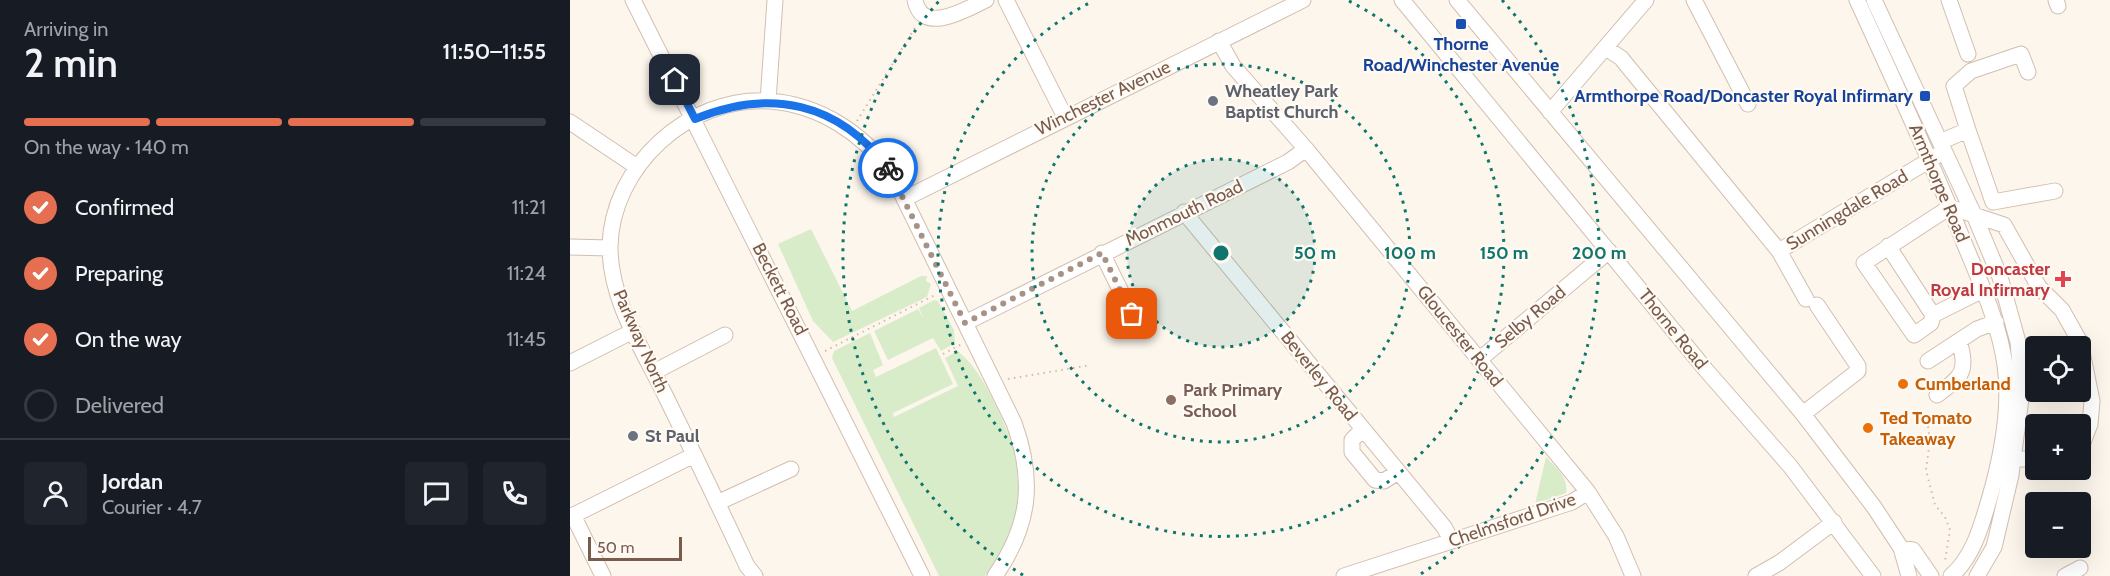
<!DOCTYPE html>
<html lang="en">
<head>
<meta charset="utf-8">
<style>
	:root { --surface:#171b24; --page:#20242c; --text:#f1f3f6; --muted:#9ea1a6; --line:#363941; --accent:#e76f51 }
	body { margin:0; font-family:Cabin,sans-serif; background:var(--page); color:var(--text); height:100vh; display:flex; flex-direction:column; font-size:22px; white-space:nowrap }
	* { box-sizing:border-box; margin:0 }
	p { font-size:20px; color:var(--muted) }
	.icon { flex:none; width:33px; height:33px; fill:none; stroke:currentColor; stroke-width:2; stroke-linecap:round; stroke-linejoin:round }
	.map { position:relative; flex:1; overflow:hidden }
	.drawer { display:flex; flex-direction:column; background:var(--surface); width:570px }
	.drawer>* { flex:none }
	.buttons { position:absolute; left:1455px; top:336px; display:grid; gap:12px }
	.buttons a { display:grid; place-items:center; width:66px; height:66px; border-radius:6px; background:var(--surface); box-shadow:0 6px 24px #0002; font-size:30px }
	.scale { position:absolute; left:18px; bottom:15px; width:94px; box-sizing:border-box; padding-left:6px; border:3px solid #7a5c4d; border-top:0; font-size:16px; line-height:21px; white-space:nowrap; color:#7a5c4d; -webkit-text-stroke:4px #fffaf3; paint-order:stroke }
	.pin { position:absolute; display:grid; place-items:center; width:51px; height:51px; color:#fff; margin:-26px; border-radius:12px; box-shadow:0 3px 9px #0006 }
	.courier { position:absolute; display:grid; place-items:center; width:60px; height:60px; margin:-30px; border:4px solid #1a73e8; border-radius:50%; background:#fff; color:#222; box-shadow:0 2px 8px #0007 }
	.overview em { font-style:normal; font-weight:600 }
	.overview div { display:flex; flex-direction:column-reverse }
	.overview { display:flex; align-items:center; justify-content:space-between; height:102px; padding:0 24px }
	h1 { font-size:39px; font-weight:600; line-height:45px }
	.bar { display:grid; grid-template-columns:repeat(4,1fr); gap:9px 6px; align-content:center; height:72px; padding:0 24px }
	.bar i { height:8px; border-radius:4px; background:var(--line) }
	.bar .on { background:var(--accent) }
	.bar p { grid-column:span 4 }
	.line { display:flex; align-items:center; gap:15px; padding:0 24px; border-top:2px solid var(--line) }
	.line div { flex:1 }
	.round { display:grid; place-items:center; flex:none; width:63px; height:63px; border-radius:6px; background:var(--page) }
	ol { padding:0 24px; list-style:none }
	li { display:flex; align-items:center; gap:18px; height:66px }
	li p { margin-inline-start:auto }
	li .icon { padding:6px; border-radius:50%; background:var(--accent); color:#fff; stroke-width:4 }
	li:last-child { color:var(--muted) }
	li i { width:33px; height:33px; border:3px solid var(--line); border-radius:50% }
	main { display:flex; flex:1; min-height:0 }
	.map>svg:first-child { display:block }
	.green { fill:#d8ecc9 }
	.lines { fill:none; stroke-linecap:round; stroke-linejoin:round }
	.minor-casing { stroke:#d1beb0; stroke-width:17 }
	.path { stroke:#d9b8a5; stroke-width:2; stroke-dasharray:1.5 4.5; stroke-linecap:butt }
	.minor { stroke:#fff; stroke-width:15 }
	.done { stroke:#a89285; stroke-width:6; stroke-dasharray:0 10.8 }
	.route { stroke:#1a73e8; stroke-width:8 }
	.ring { fill:none; stroke:#0f766e; stroke-width:3; stroke-dasharray:3 6 }
	.transit-dot { fill:#1a4fb4; stroke:#fffaf3; stroke-width:2 }
	.worship-dot { fill:#6b7280; stroke:#fffaf3; stroke-width:2 }
	.health-dot { fill:#e0444e; stroke:#fffaf3; stroke-width:2 }
	.food-dot { fill:#e8710a; stroke:#fffaf3; stroke-width:2 }
	.education-dot { fill:#8d6e63; stroke:#fffaf3; stroke-width:2 }
	.labels { text-anchor:middle; dominant-baseline:central; stroke-width:4.5; stroke-linejoin:round; paint-order:stroke }
	.transit-label { font-size:18px; font-weight:bold; fill:#164399; stroke:#fffaf3 }
	.worship-label { font-size:18px; font-weight:bold; fill:#5b616d; stroke:#fffaf3; text-anchor:start }
	.street-label { font-size:18px; fill:#7a5c4d; stroke:#fffaf3 }
	.health-label { font-size:18px; font-weight:bold; fill:#be3a42; stroke:#fffaf3; text-anchor:end }
	.food-label { font-size:18px; font-weight:bold; fill:#c56008; stroke:#fffaf3; text-anchor:start }
	.education-label { font-size:18px; font-weight:bold; fill:#785e54; stroke:#fffaf3; text-anchor:start }
	.centre { fill:#0f766e; stroke:#fffaf3; stroke-width:3 }
	.ring-label { font-size:18px; text-anchor:middle; font-weight:bold; fill:#0f766e; stroke:#fffaf3; stroke-width:4.5; stroke-linejoin:round; paint-order:stroke }
</style>
</head>
<body>
<main>
<section class="drawer">
<div class="overview"><div><h1>2 min</h1><p>Arriving in</p></div><em>11:50–11:55</em></div>
<div class="bar"><i class="on"></i><i class="on"></i><i class="on"></i><i></i><p>On the way · 140 m</p></div>
<ol>
<li><svg class="icon" aria-label="check" viewBox="0 0 24 24"><path d="M5 12l5 5 9-10"/></svg>Confirmed<p>11:21</p></li>
<li><svg class="icon" aria-label="check" viewBox="0 0 24 24"><path d="M5 12l5 5 9-10"/></svg>Preparing<p>11:24</p></li>
<li><svg class="icon" aria-label="check" viewBox="0 0 24 24"><path d="M5 12l5 5 9-10"/></svg>On the way<p>11:45</p></li>
<li><i></i>Delivered</li>
</ol>
<div class="line" style="height:108px"><a class="round"><svg class="icon" aria-label="person" viewBox="0 0 24 24"><circle cx="12" cy="8" r="4"/><path d="M4 21q1-7 8-7t8 7"/></svg></a><div><b>Jordan</b><p>Courier · 4.7</p></div><a class="round"><svg class="icon" aria-label="chat" viewBox="0 0 24 24"><path d="M4 5h16v11H9l-5 4z"/></svg></a><a class="round"><svg class="icon" aria-label="phone" viewBox="0 0 24 24"><path d="M5 4h4l2 5-3 2q2 4 5 5l2-3 5 2v4C11 20 4 13 5 4z"/></svg></a></div>
</section>
<div class="map">
<svg width="1540" height="576" viewBox="0 0 1540 576">
	<rect width="100%" height="100%" fill="#fdf6ec"/>
	<path class="green" d="M241,229l41,82 69,-35h6l-1,5 5,3 -4,13 -94,45 -20,-21 -35,-77z
		M364,300l4,1 16,29 1,13 -14,8 -8,-13 -45,22 -14,-29 44,-22 6,10 -5,-11z
		M300,333l13,32 -10,5 3,7 60,-29 17,36 -60,29 1,4 64,-31 -13,-28 13,-7c19,17 26,31 37,53 31,60 34,117 -10,172h-46l-107,-218 2,-7z
		M976,457c9,10 23,20 20,36l-31,11z"/>
	<g class="lines">
		<g class="minor-casing">
			<path id="minor" d="M63,0l289,576
				M345,0c7,37 53,8 71,0
				M436,0l59,117
				M832,0l304,370 84,96 83,110
				M887,0l346,414 71,93 27,41 8,28
				M1124,0l54,104
				M1287,0c37,81 75,162 108,245 16,39 34,78 40,120 6,43 -4,94 -16,135 -8,27 -16,57 -38,76
				M1304,0l101,217 25,60 18,65 4,49 -11,84 -17,72 -17,29
				M1379,0l19,54
				M1486,0l2,6
				M649,41l14,25 73,83 282,343
				M1036,48l15,10 158,193 27,48
				M198,101l7,-101
				M980,112l96,-112
				M0,122l67,45
				M1398,130l-14,-44 17,-15 50,-17 7,18
				M1372,141l26,-11 25,72 62,-11
				M334,199l399,-199
				M614,212l260,315 8,14
				M1318,246l45,69
				M0,247l40,1
				M1209,251l159,-96
				M532,253l30,61
				M1413,290l-50,25 -2,8 -17,12 -50,-72 86,-56 54,18 35,62 23,23 18,32 12,59 -2,23 -10,26
				M395,323l323,-161 18,-13
				M909,360l130,-109
				M1358,361l49,-32 19,-7
				M0,363l63,-32
				M84,372l71,-37
				M1367,395c24,-18 32,-23 22,-54
				M1233,414l55,-43v-5l-41,-61
				M793,429l-11,11v12l23,28 9,1 14,-9
				M1436,459h30
				M147,503l74,-34
				M3,515l30,61
				M0,517l124,-62
				M1331,548l12,2 18,26
				M185,576l-8,-10c-26,-56 -53,-112 -80,-167 -23,-48 -57,-97 -57,-152 1,-80 79,-152 160,-146 50,4 92,32 121,71l123,251c21,58 16,102 -19,153
				M774,576l228,-74 16,-10 28,44 17,40
				M1186,576l23,-13 55,-41
				M1495,576l15,-8"/>
		</g>
		<path class="path" d="M287,121l59,-95
			M255,351l112,-57
			M373,354l19,-10
			M438,379l83,-14
			M1347,412l11,15 2,13 -4,30 9,35 10,12 5,13 -5,31"/>
		<use href="#minor" class="minor"/>
	</g>
	<g class="lines">
		<path class="done" d="M318,168l77,155 137,-70 30,61"/>
		<path class="route" d="M105,80l20,39c75,-31 143,-17 193,49"/>
	</g>
	<circle cx="651" cy="253" r="94" fill="#0f766e" fill-opacity=".12"/>
	<g class="ring">
		<circle cx="651" cy="253" r="94"/>
		<circle cx="651" cy="253" r="189"/>
		<path d="M779 1A283 283 0 1 1 523 1"/>
		<path d="M453 575A378 378 0 0 1 370 0M932 0A378 378 0 0 1 849 575"/>
	</g>
	<g class="transit-dot">
		<rect x="885" y="18" width="12" height="12" rx="3"/>
		<rect x="1349" y="90" width="12" height="12" rx="3"/>
	</g>
	<g class="worship-dot">
		<circle cx="643" cy="101" r="6"/>
		<circle cx="63" cy="436" r="6"/>
	</g>
	<path class="health-dot" d="M1490 270h6v6h6v6h-6v6h-6v-6h-6v-6h6z"/>
	<g class="food-dot">
		<circle cx="1333" cy="384" r="6"/>
		<circle cx="1298" cy="428" r="6"/>
	</g>
	<circle class="education-dot" cx="601" cy="400" r="6"/>
	<g class="labels">
		<g class="transit-label">
			<text x="891" y="44">Thorne<tspan x="891" dy="21">Road/Winchester Avenue</tspan></text>
			<text x="1343" y="96" text-anchor="end">Armthorpe Road/Doncaster Royal Infirmary</text>
		</g>
		<g class="worship-label">
			<text x="655" y="91">Wheatley Park<tspan x="655" dy="21">Baptist Church</tspan></text>
			<text x="75" y="436">St Paul</text>
		</g>
		<g class="street-label">
			<text transform="translate(533 98) rotate(-26)">Winchester Avenue</text>
			<text transform="translate(1369 183) rotate(67)">Armthorpe Road</text>
			<text transform="translate(1277 210) rotate(-31)">Sunningdale Road</text>
			<text transform="translate(614 213) rotate(-26)">Monmouth Road</text>
			<text transform="translate(210 289) rotate(63)">Beckett Road</text>
			<text transform="translate(960 317) rotate(-40)">Selby Road</text>
			<text transform="translate(1103 329) rotate(51)">Thorne Road</text>
			<text transform="translate(890 336) rotate(51)">Gloucester Road</text>
			<text transform="translate(71 341) rotate(66)">Parkway North</text>
			<text transform="translate(749 376) rotate(51)">Beverley Road</text>
			<text transform="translate(942 520) rotate(-19)">Chelmsford Drive</text>
		</g>
		<g class="health-label">
			<text x="1480" y="269">Doncaster<tspan x="1480" dy="21">Royal Infirmary</tspan></text>
		</g>
		<g class="food-label">
			<text x="1345" y="384">Cumberland</text>
			<text x="1310" y="418">Ted Tomato<tspan x="1310" dy="21">Takeaway</tspan></text>
		</g>
		<g class="education-label">
			<text x="613" y="390">Park Primary<tspan x="613" dy="21">School</tspan></text>
		</g>
	</g>
	<circle cx="651" cy="253" r="9" class="centre"/>
	<g class="ring-label">
		<text x="745" y="259">50 m</text>
		<text x="840" y="259">100 m</text>
		<text x="934" y="259">150 m</text>
		<text x="1029" y="259">200 m</text>
	</g>
</svg>
<div class="buttons">
<a><svg class="icon" aria-label="locate" viewBox="0 0 24 24"><circle cx="12" cy="12" r="6"/><path d="M12 2v4M12 18v4M2 12h4M18 12h4"/></svg></a>
<a>+</a>
<a>−</a>
</div>
<div class="scale">50 m</div>
<div class="pin" style="left:562px;top:314px;background:#ea580c"><svg class="icon" aria-label="bag" viewBox="0 0 24 24"><path d="M5 8h14l-1 12H6zM9 8a3 3 0 0 1 6 0"/></svg></div>
<div class="pin" style="left:105px;top:80px;background:#1f2937"><svg class="icon" aria-label="home" viewBox="0 0 24 24"><path d="M3 11l9-7 9 7M6 9v11h12V9"/></svg></div>
<div class="courier" style="left:318px;top:168px"><svg class="icon" aria-label="bike" viewBox="0 0 24 24"><circle cx="6" cy="16" r="4"/><circle cx="18" cy="16" r="4"/><path d="M6 16l4-8h5l3 8M10 8l3 8H6M13 5h3"/></svg></div>
</div>
</main>
</body>
</html>
